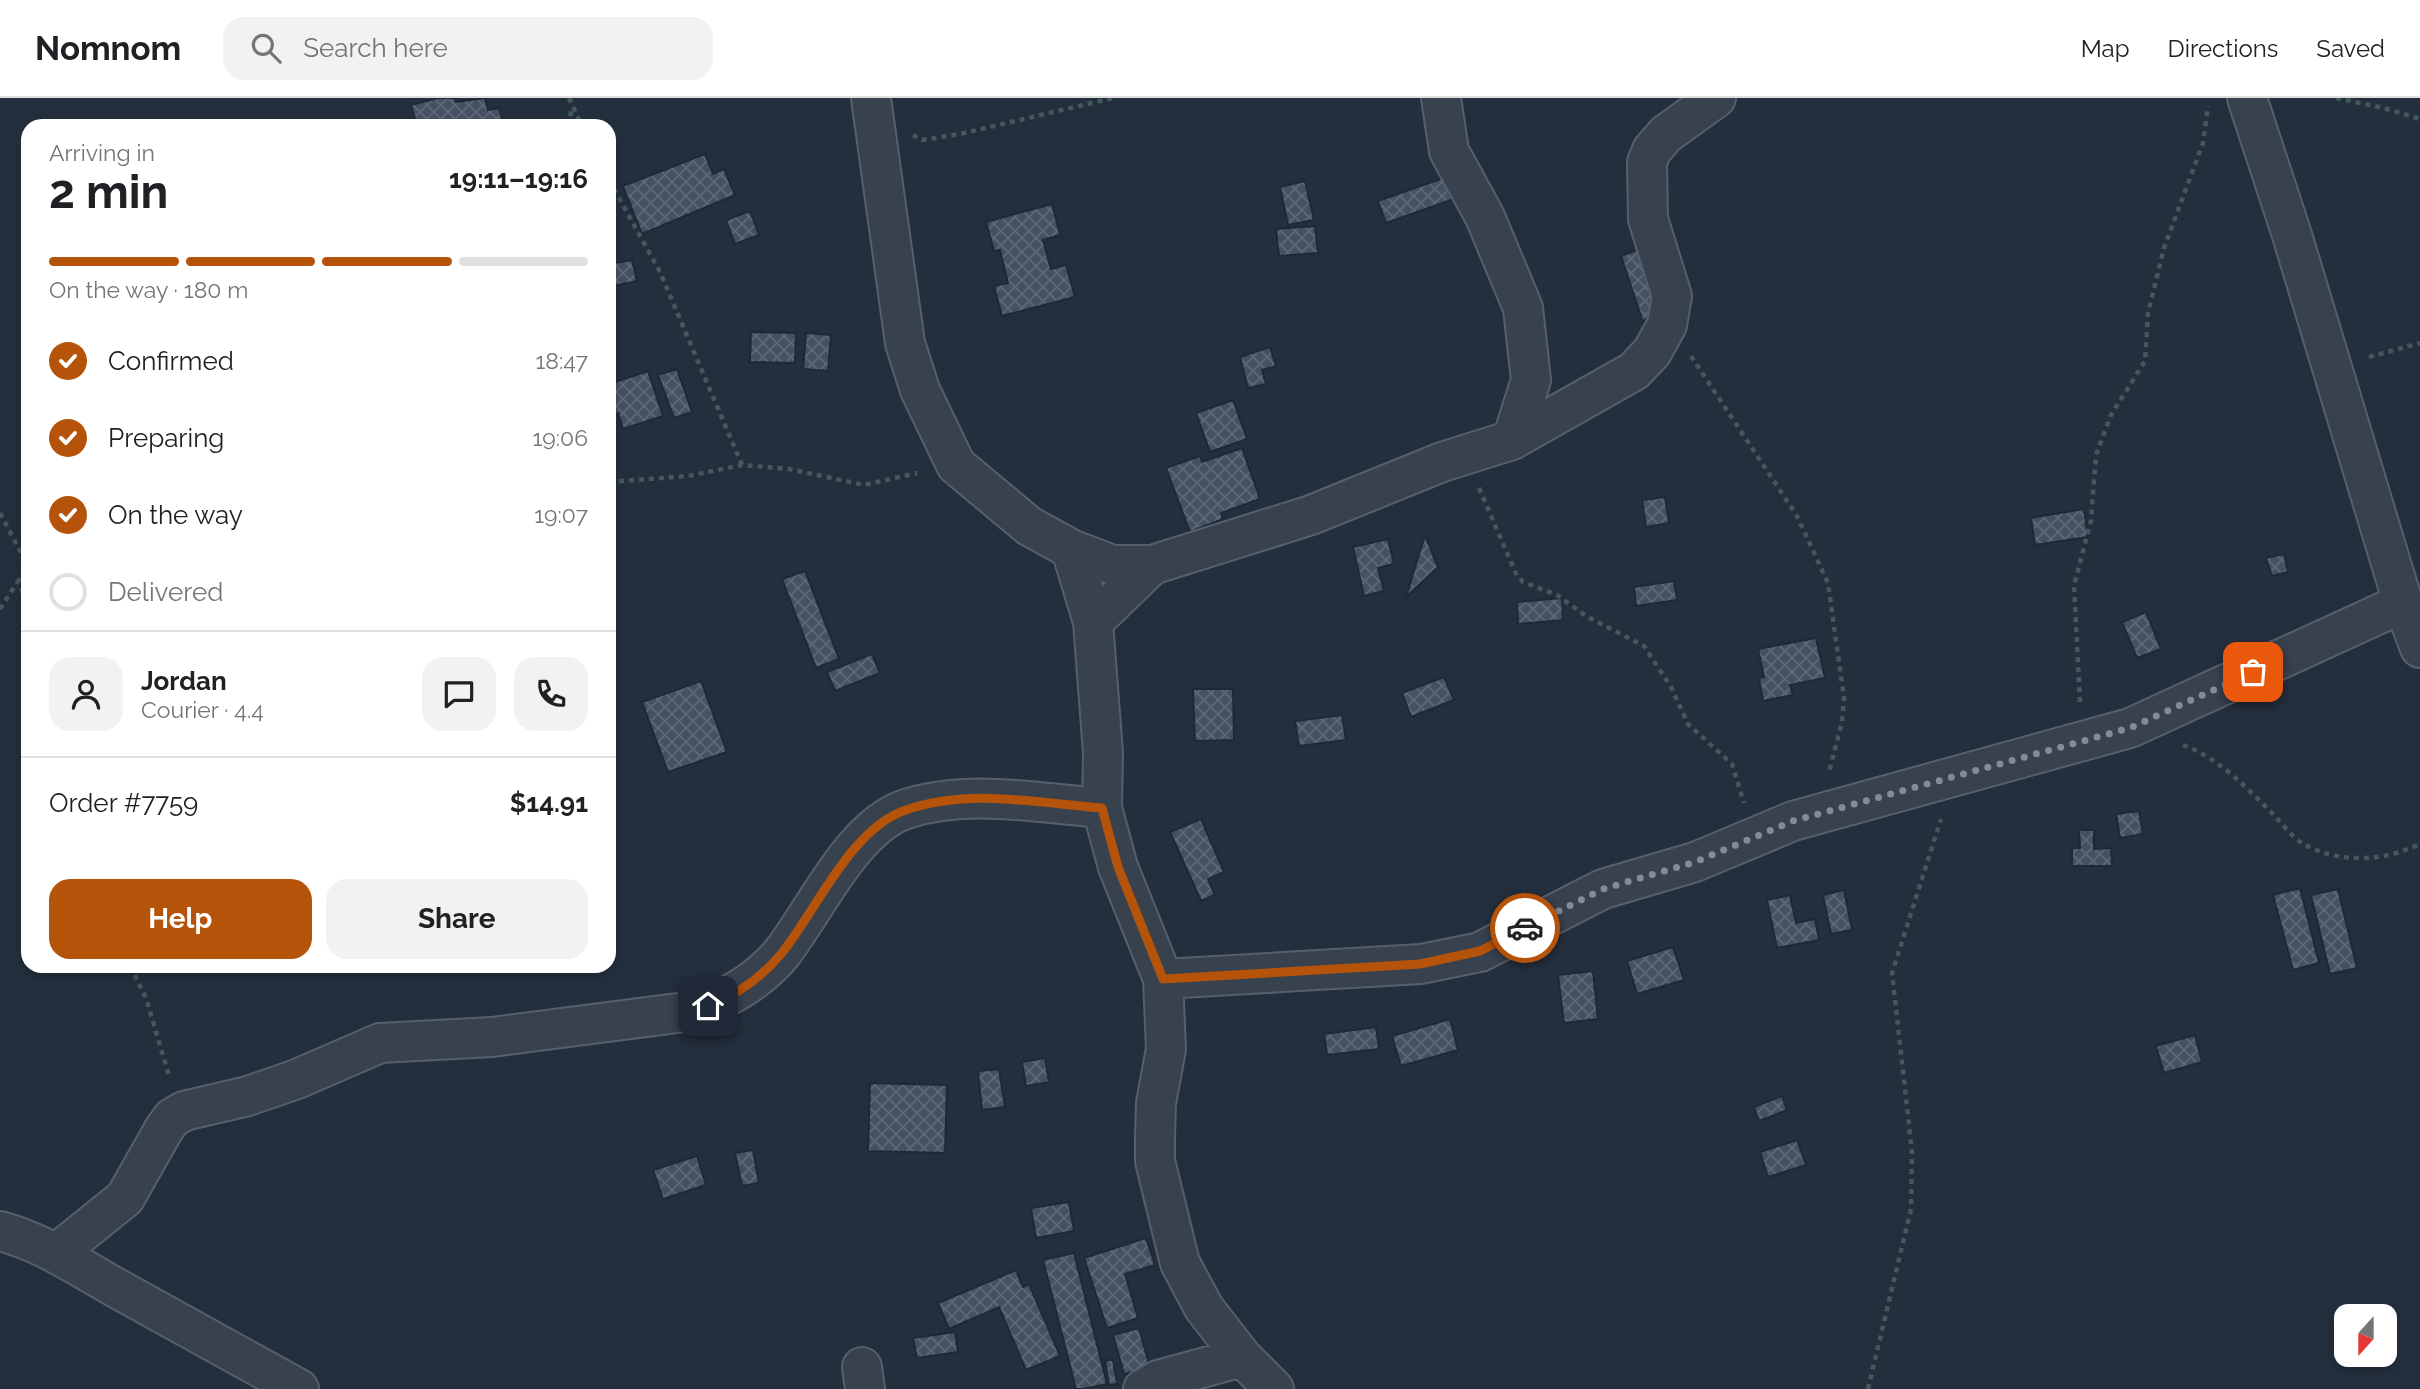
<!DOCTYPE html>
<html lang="en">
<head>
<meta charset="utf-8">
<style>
	:root { --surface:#fff; --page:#f2f2f2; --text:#202124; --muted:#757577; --line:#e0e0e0; --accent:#b45309 }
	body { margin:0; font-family:Raleway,sans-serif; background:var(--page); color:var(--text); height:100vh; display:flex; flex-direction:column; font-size:26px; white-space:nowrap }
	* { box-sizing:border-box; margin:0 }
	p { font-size:23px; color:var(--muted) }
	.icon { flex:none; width:38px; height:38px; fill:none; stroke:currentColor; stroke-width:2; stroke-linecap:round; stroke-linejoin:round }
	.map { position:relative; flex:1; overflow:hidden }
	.side { position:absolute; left:21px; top:21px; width:595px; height:854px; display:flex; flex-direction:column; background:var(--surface); border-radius:21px; box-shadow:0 4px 10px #0003 }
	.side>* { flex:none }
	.needle { width:46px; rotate:201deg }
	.fabs { position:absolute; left:2334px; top:1206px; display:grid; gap:14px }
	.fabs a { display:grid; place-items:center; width:63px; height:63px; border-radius:14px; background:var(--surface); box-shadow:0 4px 10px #0003; font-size:35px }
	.pin { position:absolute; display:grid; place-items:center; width:60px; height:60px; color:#fff; margin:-30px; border-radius:14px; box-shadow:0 4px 10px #0006 }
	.courier { position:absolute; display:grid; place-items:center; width:70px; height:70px; margin:-35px; border:5px solid #b45309; border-radius:50%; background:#fff; color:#222; box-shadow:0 2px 9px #0007 }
	.head em { font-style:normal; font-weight:700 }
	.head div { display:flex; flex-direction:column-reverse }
	.head { display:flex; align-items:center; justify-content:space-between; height:119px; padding:0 28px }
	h1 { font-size:46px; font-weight:700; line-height:52px }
	.bar { display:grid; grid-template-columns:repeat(4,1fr); gap:10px 7px; align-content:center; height:84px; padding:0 28px }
	.bar i { height:9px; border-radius:5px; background:var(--line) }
	.bar .selected { background:var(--accent) }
	.bar p { grid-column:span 4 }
	.line { display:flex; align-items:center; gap:18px; padding:0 28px; border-top:2px solid var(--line) }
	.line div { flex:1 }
	.round { display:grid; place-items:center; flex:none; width:74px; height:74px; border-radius:21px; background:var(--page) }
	ol { padding:0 28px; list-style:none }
	li { display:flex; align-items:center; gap:21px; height:77px }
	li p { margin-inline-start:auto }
	li .icon { padding:7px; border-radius:50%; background:var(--accent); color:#fff; stroke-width:4 }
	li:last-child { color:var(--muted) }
	li i { width:38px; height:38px; border:4px solid var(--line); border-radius:50% }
	.cta { display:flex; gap:14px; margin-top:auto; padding:14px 28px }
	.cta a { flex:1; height:80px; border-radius:21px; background:var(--accent); color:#fff; font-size:28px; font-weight:700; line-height:80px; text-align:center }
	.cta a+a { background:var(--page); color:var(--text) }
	header { display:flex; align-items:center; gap:42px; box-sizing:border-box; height:98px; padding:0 35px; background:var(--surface); border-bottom:2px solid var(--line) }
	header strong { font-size:33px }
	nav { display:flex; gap:38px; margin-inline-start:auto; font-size:24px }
	.search { width:490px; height:63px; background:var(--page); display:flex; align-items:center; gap:18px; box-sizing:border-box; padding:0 24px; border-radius:21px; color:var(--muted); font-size:26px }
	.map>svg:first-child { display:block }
	.building { fill:url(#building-cross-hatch); stroke:#1f2835; stroke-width:2 }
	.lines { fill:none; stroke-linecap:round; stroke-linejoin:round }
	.minor-casing { stroke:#565f6c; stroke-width:42 }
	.path { stroke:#44595c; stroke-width:4.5; stroke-dasharray:5 5; stroke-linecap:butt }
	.minor { stroke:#38414e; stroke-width:38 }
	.done { stroke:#828b98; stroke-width:7; stroke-dasharray:0 12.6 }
	.route { stroke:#b45309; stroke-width:9 }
</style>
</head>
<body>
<header>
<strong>Nomnom</strong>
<div class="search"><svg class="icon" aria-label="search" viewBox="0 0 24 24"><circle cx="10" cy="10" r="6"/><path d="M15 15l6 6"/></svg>Search here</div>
<nav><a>Map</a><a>Directions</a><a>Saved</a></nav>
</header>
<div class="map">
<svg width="2420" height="1291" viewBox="0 0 2420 1291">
	<defs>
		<pattern id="building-cross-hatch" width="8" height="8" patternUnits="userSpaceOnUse" patternTransform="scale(1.75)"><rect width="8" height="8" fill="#455162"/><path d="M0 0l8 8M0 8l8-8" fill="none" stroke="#5d6877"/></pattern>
	</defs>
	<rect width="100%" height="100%" fill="#242f3e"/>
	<path class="building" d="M438,0h17l1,4 29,-4 3,12 11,-2 5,18h-87l-6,-21z
		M705,56l8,20 11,-5 11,26 -93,39 -19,-48z
		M1446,79l8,22 -68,24 -8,-22z
		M1305,83l9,39 -26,5 -8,-38z
		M1052,106l8,31 -17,5 8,29 15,-4 9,32 -73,19 -8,-30 14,-3 -8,-33 -6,1 -8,-29z
		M750,113l9,24 -24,9 -9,-24z
		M1315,128l3,27 -39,3 -3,-27z
		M1650,147l15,58 -22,19 -22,-66z
		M632,162l5,21 -28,6v-23z
		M751,234l45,1 -1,30 -45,-1z
		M806,235l25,2 -3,36 -25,-2z
		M1270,249l6,19 -14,4 4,14 -18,4 -8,-31z
		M677,271l15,43 -18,6 -16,-43z
		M648,273l15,45 -40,13 -5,-16 -9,4v-33z
		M1233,302l14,39 -37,13 -14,-39z
		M1242,350l18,51 -39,14 2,6 -33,13 -24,-64 34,-12 2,6z
		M1665,399l4,26 -23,4 -4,-27z
		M2084,411l4,28 -53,8 -4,-27z
		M1425,437l13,32 -32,30z
		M1388,441l6,25 -16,4 6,23 -20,5 -11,-49z
		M2284,456l4,18 -16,4 -6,-18z
		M805,473l34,88 -23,9 -34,-89z
		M1674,483l3,19 -41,6 -2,-19z
		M1562,500l1,22 -45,4 -1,-22z
		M2146,514l15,37 -24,9 -15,-36z
		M1816,540l9,40 -35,7 3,10 -30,6 -4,-23 5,-1 -6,-28z
		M872,556l8,19 -45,18 -8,-19z
		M1444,579l10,23 -43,17 -9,-24z
		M701,583l26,71 -59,20 -26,-70z
		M1193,591h40l1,51 -39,1z
		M1342,617l4,25 -47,6 -4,-25z
		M2139,713l4,23 -23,4 -4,-24z
		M1201,721l23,53 -16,7 7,16 -14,6 -31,-69z
		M2079,732h15v19l17,-1 1,18h-40v-18h8z
		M2300,790l19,75 -26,7 -20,-75z
		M2338,791l19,79 -27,6 -19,-79z
		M1844,792l8,40 -21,4 -8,-39z
		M1790,797l6,28 19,-4 4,21 -42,8 -10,-48z
		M1673,849l11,33 -47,14 -10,-33z
		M1593,873l5,48 -34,4 -6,-48z
		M1450,921l8,31 -57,16 -9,-30z
		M1376,929l3,22 -52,6 -3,-21z
		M2195,937l7,27 -38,11 -8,-27z
		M1045,960l4,24 -23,4 -4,-24z
		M999,971l6,38 -23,3 -4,-39z
		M870,985l77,2 -2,68 -77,-2z
		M1782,998l5,14 -28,11 -5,-14z
		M1797,1042l9,25 -38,12 -8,-25z
		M753,1052l6,33 -17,3 -7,-33z
		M697,1058l9,29 -43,14 -10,-29z
		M1069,1104l5,29 -38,7 -5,-30z
		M1146,1140l9,27 -30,9 13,44 -31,10 -23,-70z
		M1074,1155l33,131 -24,5h-7l-33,-129z
		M1016,1172l7,17 6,-3 31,72 -34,14 -27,-63 -50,22 -11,-26z
		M1139,1230l11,40 -26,6 -11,-39z
		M955,1234l3,20 -41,6 -4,-20z
		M1113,1261l4,25 -8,1 -4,-24z"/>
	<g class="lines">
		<g class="minor-casing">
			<path id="minor" d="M871,0l34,245 15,47 36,75 73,61 42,23 42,16h39l159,-50 131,-53 70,-22 122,-69 18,-19 15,-27 5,-29 -24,-77 -1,-57 5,-12 14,-16 50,-36
				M1441,0l8,53 36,66 38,91 8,72 -19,60
				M2247,0l45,137 111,368 17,45
				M1071,451l22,73 10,131 -1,55 16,59 45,112 3,70 -10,54 -1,34v24l11,45 14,57 24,45 38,49 32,32
				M1093,524l59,-57
				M1163,881l258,-15 59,-12 123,-63 92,-27 98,-41 337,-93 273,-125
				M0,1133c47,13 78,36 120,59 59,33 119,66 179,99
				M58,1154l67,-54 39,-69 8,-11 12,-7 64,-15 49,-17 83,-36 112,-6 201,-26c34,-12 65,-29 89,-58 33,-42 70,-126 124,-144 63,-20 131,-6 196,-1
				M862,1269l3,22
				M1143,1291l15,-9 84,-23"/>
		</g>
		<path class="path" d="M569,0l13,28
			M2336,0l48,10 36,11
			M568,28l4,-19
			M913,37l9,5 38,-6 153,-36
			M609,82l51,92 82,193
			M1691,258l106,160 31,67 16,115 -2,24 -13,50
			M2369,259l51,-14
			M609,384l79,-6 54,-11 47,4 75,16 53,-12
			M1479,390l38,88 6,6 34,13 29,21 58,30 27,41 17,37 44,40 12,39
			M0,415l28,53
			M19,480l9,40
			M0,511l28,-43
			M2080,604l-6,-116 17,-66 5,-65 15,-40 34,-54 3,-48 16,-65 39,-105 5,-37
			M2183,647c36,13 65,44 92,71 8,9 17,21 27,27 36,21 81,19 118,1
			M130,868l16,32 23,78
			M1868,1291l43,-180 1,-57 -20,-179 49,-154"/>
		<use href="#minor" class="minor"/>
	</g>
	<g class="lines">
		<path class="done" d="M1525,830l78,-39 92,-27 98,-41 337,-93 123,-56"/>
		<path class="route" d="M708,908c28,-11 54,-29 73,-52 35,-43 70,-126 125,-144 63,-22 131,-7 196,-2l16,59 45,112 257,-15 60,-13 45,-23"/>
	</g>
</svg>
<div class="fabs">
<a><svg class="needle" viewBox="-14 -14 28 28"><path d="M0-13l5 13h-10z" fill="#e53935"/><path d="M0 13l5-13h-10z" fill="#757577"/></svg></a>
</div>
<div class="pin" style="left:2253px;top:574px;background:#ea580c"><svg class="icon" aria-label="bag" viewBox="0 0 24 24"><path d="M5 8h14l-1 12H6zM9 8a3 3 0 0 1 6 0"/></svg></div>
<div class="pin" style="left:708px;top:908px;background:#1f2937"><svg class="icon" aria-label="home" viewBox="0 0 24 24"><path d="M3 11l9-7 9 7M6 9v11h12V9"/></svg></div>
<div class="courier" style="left:1525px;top:830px"><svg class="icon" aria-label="car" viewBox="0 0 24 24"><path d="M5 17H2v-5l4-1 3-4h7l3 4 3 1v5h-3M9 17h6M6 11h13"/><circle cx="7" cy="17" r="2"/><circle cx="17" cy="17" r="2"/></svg></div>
<section class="side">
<div class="head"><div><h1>2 min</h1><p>Arriving in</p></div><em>19:11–19:16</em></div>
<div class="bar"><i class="selected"></i><i class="selected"></i><i class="selected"></i><i></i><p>On the way · 180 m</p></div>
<ol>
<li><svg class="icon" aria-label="check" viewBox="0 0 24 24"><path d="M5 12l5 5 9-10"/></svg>Confirmed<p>18:47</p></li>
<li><svg class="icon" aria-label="check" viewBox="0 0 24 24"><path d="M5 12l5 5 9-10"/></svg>Preparing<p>19:06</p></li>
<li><svg class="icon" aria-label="check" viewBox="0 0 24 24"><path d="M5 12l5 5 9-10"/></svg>On the way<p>19:07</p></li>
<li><i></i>Delivered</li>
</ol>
<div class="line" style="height:126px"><a class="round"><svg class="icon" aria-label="person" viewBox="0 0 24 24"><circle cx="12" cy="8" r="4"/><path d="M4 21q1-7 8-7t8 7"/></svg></a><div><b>Jordan</b><p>Courier · 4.4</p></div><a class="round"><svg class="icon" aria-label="chat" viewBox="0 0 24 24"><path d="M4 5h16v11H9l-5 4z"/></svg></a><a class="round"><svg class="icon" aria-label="phone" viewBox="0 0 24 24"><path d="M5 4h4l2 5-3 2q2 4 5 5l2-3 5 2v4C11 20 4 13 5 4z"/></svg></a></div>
<div class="line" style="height:91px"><div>Order #7759</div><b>$14.91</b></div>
<div class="cta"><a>Help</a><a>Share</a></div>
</section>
</div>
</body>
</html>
